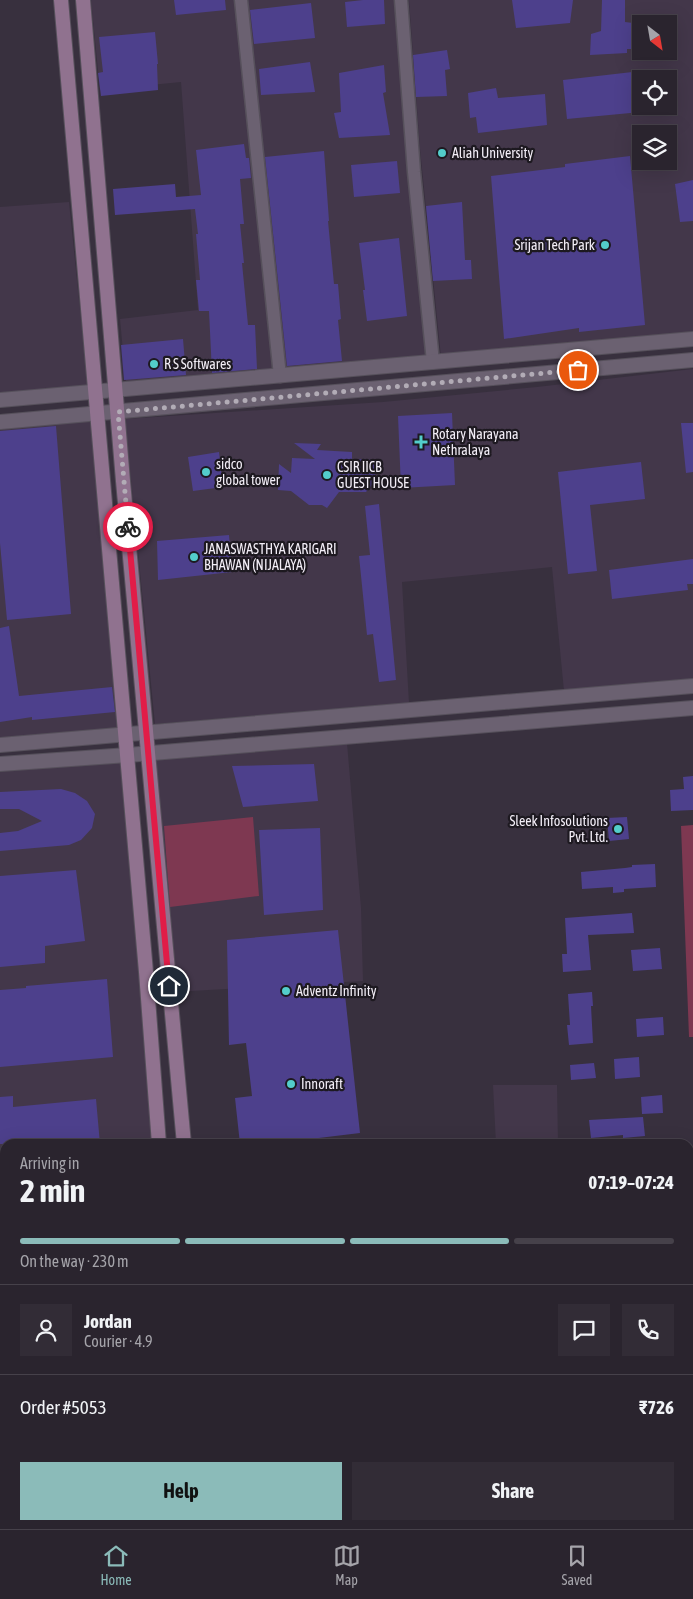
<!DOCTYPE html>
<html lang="en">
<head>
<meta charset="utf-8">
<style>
	:root { --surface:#2a242e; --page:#322c36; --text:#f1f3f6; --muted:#a5a4aa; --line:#46414a; --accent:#8bbbb9 }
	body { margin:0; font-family:"Asap Condensed",sans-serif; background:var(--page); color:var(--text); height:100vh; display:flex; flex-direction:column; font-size:19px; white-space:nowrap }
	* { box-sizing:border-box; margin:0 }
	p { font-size:16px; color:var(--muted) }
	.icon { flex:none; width:28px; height:28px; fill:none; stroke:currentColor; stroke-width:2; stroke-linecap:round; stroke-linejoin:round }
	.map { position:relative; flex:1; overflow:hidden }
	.details { position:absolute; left:0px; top:1139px; width:694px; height:391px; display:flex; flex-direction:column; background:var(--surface); border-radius:15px 15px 0 0; box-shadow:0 5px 20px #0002,0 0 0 1px var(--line) }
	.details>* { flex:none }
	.needle { width:32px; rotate:149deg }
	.tools { position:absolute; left:632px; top:15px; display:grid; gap:10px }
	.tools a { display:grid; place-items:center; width:45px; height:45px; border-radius:0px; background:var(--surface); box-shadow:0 5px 20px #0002,0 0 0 1px var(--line); font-size:25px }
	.pin { position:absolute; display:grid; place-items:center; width:42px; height:42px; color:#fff; margin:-21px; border:2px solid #fff; border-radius:50%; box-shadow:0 1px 5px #0007 }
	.courier { position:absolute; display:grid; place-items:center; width:50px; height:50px; margin:-25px; border:4px solid #e11d48; border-radius:50%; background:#fff; color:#222; box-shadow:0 1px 6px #0007 }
	.summary em { font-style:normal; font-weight:700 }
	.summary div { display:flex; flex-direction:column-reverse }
	.summary { display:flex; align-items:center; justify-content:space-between; height:85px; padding:0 20px }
	h1 { font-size:32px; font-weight:700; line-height:38px }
	.bar { display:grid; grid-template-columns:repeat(4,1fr); gap:8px 5px; align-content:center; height:60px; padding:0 20px }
	.bar i { height:6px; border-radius:4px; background:var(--line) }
	.bar .selected { background:var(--accent) }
	.bar p { grid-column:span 4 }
	.line { display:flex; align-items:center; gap:12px; padding:0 20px; border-top:1px solid var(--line) }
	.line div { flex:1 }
	.round { display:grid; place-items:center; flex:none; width:52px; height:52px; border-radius:0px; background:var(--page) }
	.primary-button { display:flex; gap:10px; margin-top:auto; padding:10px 20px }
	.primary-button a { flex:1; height:58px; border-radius:0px; background:var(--accent); color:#111; font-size:20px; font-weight:700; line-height:58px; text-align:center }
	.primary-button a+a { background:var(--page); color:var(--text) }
	.menu { display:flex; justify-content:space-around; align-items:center; height:70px; border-top:1px solid var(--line); background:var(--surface); font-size:14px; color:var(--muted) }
	.menu a { display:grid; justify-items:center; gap:2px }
	.menu .selected { color:var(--accent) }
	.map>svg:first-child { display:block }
	.built { fill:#43374a; fill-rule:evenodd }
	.green { fill:#7e3851 }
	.building { fill:#4d408c }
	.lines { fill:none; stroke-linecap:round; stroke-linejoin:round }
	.minor-casing { stroke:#56505b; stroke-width:15 }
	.tertiary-casing { stroke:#56505b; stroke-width:16 }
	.secondary-casing { stroke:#56505b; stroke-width:16 }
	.primary-casing { stroke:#56505b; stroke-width:16 }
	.minor { stroke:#6b6171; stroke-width:12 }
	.tertiary { stroke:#6b6171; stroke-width:14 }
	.secondary { stroke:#90728f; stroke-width:14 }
	.primary { stroke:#b682ad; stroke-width:14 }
	.done { stroke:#b2acb6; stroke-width:5; stroke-dasharray:0 9 }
	.route { stroke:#e11d48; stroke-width:6 }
	.poi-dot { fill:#53cdcb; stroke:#1d1920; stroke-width:2 }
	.labels { text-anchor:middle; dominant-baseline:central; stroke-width:4.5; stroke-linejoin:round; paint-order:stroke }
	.poi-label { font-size:14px; fill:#f3eef7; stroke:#1d1920; text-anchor:start }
</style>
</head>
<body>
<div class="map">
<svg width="693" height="1529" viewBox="0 0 693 1529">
	<rect width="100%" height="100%" fill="#38303e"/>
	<path class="built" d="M91,0h306l29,355 -300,29 -6,-65 78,-9 -17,-228 -81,8z
		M409,0h284v334l-252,23 -21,-208zM641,24h28v27h-28zM641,79h28v27h-28zM641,134h28v27h-28z
		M69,202l19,186 -88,6v-187z
		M693,369v311l-129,11 -12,-124 -150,15 7,121 -254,21 -30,-305 258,-17 154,-15z
		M92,419l30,312 -122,9v-313z
		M347,743l14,165 2,73 -189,11 -20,-232z
		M121,761l34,383h-150v234l-5,-7v-602z
		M493,1085h64l1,59h-62z"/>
	<path class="green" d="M253,817l6,79 -89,11 -6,-81z
		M693,825v212h-4l-8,-211z"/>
	<path class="building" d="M174,0h51l1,10 -50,5z
		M363,0h21l1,24 -38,3 -2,-25z
		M512,0h61l-3,23 -54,5z
		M602,0h23v22l16,2v25h-14v4l-37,2 1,-21 10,-3z
		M311,3l4,35 -61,6 -4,-34z
		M155,32l3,32h-1l1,26 -57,6 -3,-23 5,-1 -4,-35z
		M447,50l3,19 -5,1 2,26 -31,1 -3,-42z
		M310,62l5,30 -54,3 -2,-26z
		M384,65l2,27 -3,1 7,42 -51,3 -5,-25 7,-1 -2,-39z
		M641,71v41l-74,7 -4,-39z
		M496,88l2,10 47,-4 2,31 -69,8 -2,-16 -6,1 -2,-25z
		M244,144l2,14h3l2,20 -11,1 4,45h-4l4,39h-2l6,62h7l2,44 -45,4 -3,-62h-10l-3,-31h4l-4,-46h2l-3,-25 -80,6 -2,-26 62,-5 1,13 25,-2 -5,-45z
		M324,151l5,70h-1l6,63h4l3,35 -3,1 4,41 -55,5 -22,-209z
		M630,156l15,169 -66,7v-4l-75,11 -13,-163 74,-9v-3z
		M397,161l3,32 -46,4 -3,-32z
		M693,180v41l-13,1 -5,-38z
		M462,202l3,58h6l1,19 -39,2 -7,-75z
		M399,238l8,78 -40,5 -4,-31h2l-6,-47z
		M183,339l3,36 -62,5 -3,-35z
		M452,413l3,72 -54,3 -3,-72z
		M681,423h12v49l-7,1z
		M56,426l15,188 -64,6 -7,-77v-112z
		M294,443l27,1 -4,6 35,2v7l23,1v21l-9,11h-27l-12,16 -5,-3h-13l-18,-14 -13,-1 1,-26 12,9 1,-15 23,1z
		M219,452l4,35 -30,4 -5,-34z
		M641,462l4,37 -55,6 7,66 -29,3 -10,-102z
		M379,504l17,176 -17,2 -6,-48 -6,1 -8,-79 11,-1 -5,-49z
		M229,535l3,37 -74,8 -1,-39z
		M693,559v25h-6l1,6 -76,9 -3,-29z
		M9,626l10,70 93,-9 3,25 -83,8v-3l-32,5v-94z
		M314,764l4,37 -75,6 -11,-41z
		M693,776v34l-22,1 -1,-21 14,-1 -1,-12z
		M61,789l14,4 12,8 8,13 -3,14 -11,12 -12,5 -69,6v-18l18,-2 24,-10 -23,-12h-19v-17z
		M627,817l2,22 -20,2 -2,-23z
		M320,828l3,82 -59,5 -5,-85z
		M655,864l1,23 -32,2v3l-11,1v-6l-31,2 -1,-17 44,-4 7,-1v-2z
		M76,870l9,71 -40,5v17l-45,4v-91z
		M632,913l2,20 -46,2 3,35 -28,2 -1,-18h5l-2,-36z
		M338,930l22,203 -91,11h-29l-5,-46 17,-2 -6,-53 -17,2 -2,-105z
		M660,948l2,21 -29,2 -2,-21z
		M107,979l6,78 -113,10v-77l26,-2v-2z
		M592,992l1,14h-2l2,37 -24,2 -2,-20h3l-2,-31z
		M663,1017l1,18 -27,2 -1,-18z
		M639,1057l1,20 -25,2 -1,-20z
		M594,1063l2,15 -25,2 -1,-15z
		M662,1095l1,18 -21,1 -1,-17z
		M13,1096v11l83,-8 4,45h-100v-47z
		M643,1117l2,19 -22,2v-3l-32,3 -2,-18z"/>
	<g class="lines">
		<g class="minor-casing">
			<path id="minor" d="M241,0l39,376
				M401,0l13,172 19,190
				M0,1376l5,4
				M164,1525l1,4
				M361,1525l1,4
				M453,1525l1,4
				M254,1529l22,-4"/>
		</g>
		<g class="tertiary-casing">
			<path id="tertiary" d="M0,400l693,-61
				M0,422l693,-62
				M0,745l693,-59
				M0,764l128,-9 565,-47"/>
		</g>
		<g class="secondary-casing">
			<path id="secondary" d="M61,0l85,972 13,172
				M83,0l40,481 61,663"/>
		</g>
		<g class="primary-casing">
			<path id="primary" d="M689,1366h4
				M689,1394h4
				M0,1412l5,1
				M0,1442l5,1"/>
		</g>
		<use href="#minor" class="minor"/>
		<use href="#tertiary" class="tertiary"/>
		<use href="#secondary" class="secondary"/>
		<use href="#primary" class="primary"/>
	</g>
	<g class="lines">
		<path class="done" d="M128,527l-10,-115 460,-42"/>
		<path class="route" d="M128,527l41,459"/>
	</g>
	<g class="poi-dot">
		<circle cx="442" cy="153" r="5"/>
		<circle cx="605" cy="245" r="5"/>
		<circle cx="154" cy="364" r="5"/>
		<path d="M418.5 434.5h5v5h5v5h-5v5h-5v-5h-5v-5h5z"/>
		<circle cx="206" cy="472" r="5"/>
		<circle cx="327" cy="475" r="5"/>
		<circle cx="194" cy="557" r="5"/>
		<circle cx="618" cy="829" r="5"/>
		<circle cx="286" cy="991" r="5"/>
		<circle cx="291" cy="1084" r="5"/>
	</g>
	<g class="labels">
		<g class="poi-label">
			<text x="452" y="153">Aliah University</text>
			<text x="595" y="245" text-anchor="end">Srijan Tech Park</text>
			<text x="164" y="364">R S Softwares</text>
			<text x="432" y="434">Rotary Narayana<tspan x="432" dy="16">Nethralaya</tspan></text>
			<text x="216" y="464">sidco<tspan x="216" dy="16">global tower</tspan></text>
			<text x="337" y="467">CSIR IICB<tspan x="337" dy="16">GUEST HOUSE</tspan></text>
			<text x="204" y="549">JANASWASTHYA KARIGARI<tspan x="204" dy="16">BHAWAN (NIJALAYA)</tspan></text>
			<text x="608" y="821" text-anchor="end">Sleek Infosolutions<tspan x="608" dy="16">Pvt. Ltd.</tspan></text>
			<text x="296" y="991">Adventz Infinity</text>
			<text x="301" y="1084">Innoraft</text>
		</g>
	</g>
</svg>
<div class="tools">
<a><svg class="needle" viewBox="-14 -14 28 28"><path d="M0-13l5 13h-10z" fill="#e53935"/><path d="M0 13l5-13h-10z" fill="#a5a4aa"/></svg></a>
<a><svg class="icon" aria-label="locate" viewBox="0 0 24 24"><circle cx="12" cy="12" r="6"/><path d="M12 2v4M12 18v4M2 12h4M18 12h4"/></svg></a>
<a><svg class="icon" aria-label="layers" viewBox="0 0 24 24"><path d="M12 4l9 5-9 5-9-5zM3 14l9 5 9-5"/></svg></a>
</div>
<div class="pin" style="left:578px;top:370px;background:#ea580c"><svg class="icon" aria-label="bag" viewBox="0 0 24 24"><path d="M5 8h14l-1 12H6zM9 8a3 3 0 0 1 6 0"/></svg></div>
<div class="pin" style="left:169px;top:986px;background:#1f2937"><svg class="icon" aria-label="home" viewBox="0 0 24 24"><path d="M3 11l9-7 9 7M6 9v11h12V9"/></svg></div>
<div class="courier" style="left:128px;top:527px"><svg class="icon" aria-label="bike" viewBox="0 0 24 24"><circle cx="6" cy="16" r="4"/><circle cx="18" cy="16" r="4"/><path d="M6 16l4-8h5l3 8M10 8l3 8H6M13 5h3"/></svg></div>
<section class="details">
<div class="summary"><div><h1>2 min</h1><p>Arriving in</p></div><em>07:19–07:24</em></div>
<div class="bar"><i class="selected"></i><i class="selected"></i><i class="selected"></i><i></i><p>On the way · 230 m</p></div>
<div class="line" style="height:90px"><a class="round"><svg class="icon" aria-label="person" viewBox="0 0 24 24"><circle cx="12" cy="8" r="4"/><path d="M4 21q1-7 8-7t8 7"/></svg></a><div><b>Jordan</b><p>Courier · 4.9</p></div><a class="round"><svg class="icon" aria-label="chat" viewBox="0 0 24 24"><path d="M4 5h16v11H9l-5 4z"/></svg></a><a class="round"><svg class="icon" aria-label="phone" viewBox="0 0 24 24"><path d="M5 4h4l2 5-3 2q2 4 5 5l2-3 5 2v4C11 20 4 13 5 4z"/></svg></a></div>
<div class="line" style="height:65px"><div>Order #5053</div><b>₹726</b></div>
<div class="primary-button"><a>Help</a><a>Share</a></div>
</section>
</div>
<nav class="menu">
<a class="selected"><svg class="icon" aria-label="home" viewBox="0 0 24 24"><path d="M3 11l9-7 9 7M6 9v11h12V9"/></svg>Home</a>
<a><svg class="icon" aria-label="map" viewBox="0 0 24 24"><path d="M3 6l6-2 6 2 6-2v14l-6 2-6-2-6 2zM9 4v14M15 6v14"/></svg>Map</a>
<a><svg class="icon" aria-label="saved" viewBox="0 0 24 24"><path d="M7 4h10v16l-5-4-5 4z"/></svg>Saved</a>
</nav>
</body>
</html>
